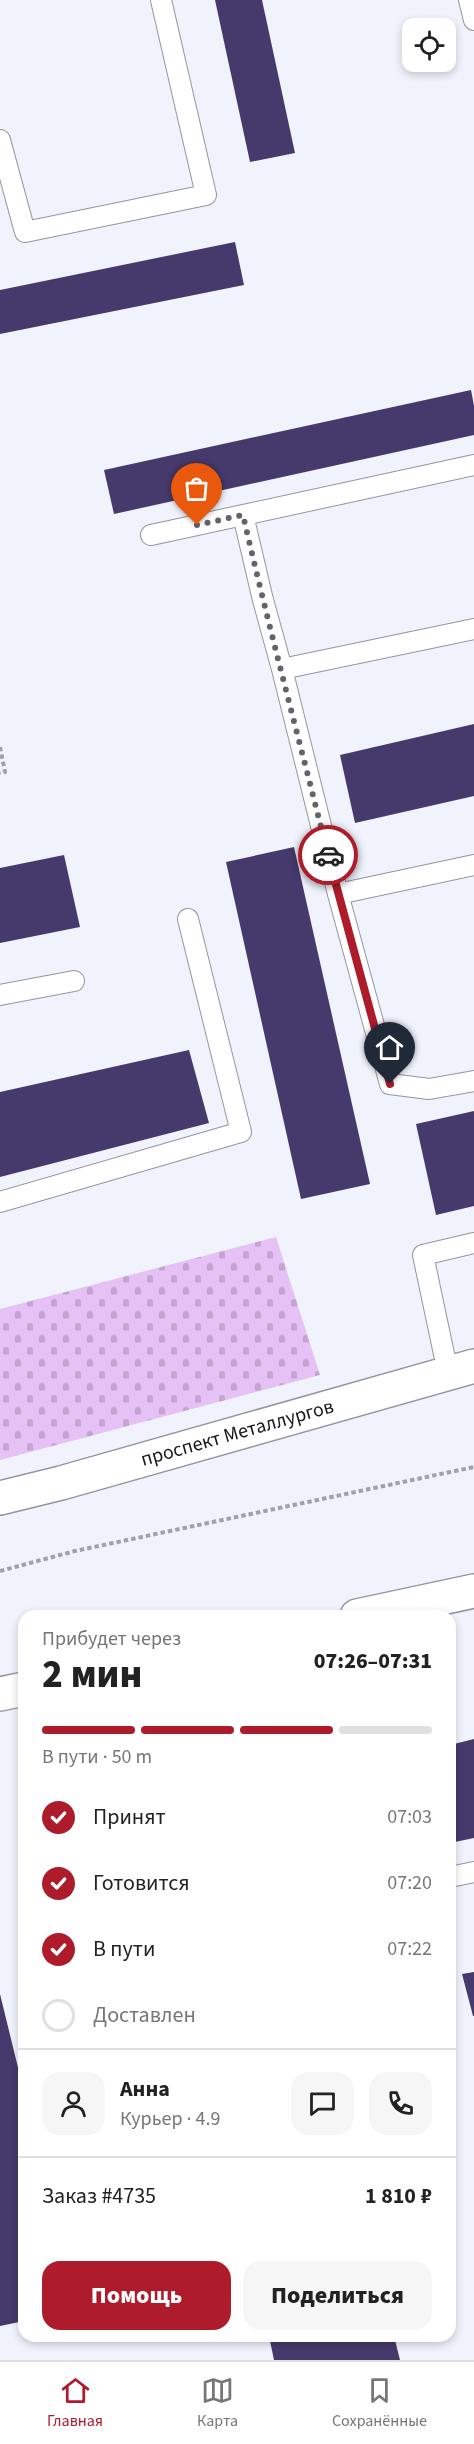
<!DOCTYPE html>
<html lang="ru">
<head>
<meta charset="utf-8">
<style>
	:root { --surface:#fff; --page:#f6f6f6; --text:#222; --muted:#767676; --line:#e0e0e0; --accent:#ae1b2a }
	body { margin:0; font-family:"Source Sans 3",sans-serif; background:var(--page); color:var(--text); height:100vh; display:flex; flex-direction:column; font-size:22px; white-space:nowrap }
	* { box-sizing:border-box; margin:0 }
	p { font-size:20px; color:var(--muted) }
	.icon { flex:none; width:33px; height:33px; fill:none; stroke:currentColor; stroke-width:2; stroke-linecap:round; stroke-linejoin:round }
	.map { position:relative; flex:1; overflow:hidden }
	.side { position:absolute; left:18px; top:1610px; width:438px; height:732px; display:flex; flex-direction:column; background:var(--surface); border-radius:18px; box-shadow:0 3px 9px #0003 }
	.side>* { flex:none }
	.buttons { position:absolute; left:402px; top:18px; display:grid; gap:12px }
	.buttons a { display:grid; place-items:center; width:54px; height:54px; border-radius:12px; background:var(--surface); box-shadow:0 3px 9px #0003; font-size:30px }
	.pin { position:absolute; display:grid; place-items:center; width:51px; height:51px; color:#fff; margin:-62px -26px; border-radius:50% 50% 50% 0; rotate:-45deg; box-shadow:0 0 6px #0007 }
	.pin .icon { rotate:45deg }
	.courier { position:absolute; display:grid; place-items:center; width:60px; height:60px; margin:-30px; border:4px solid #ae1b2a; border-radius:50%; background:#fff; color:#222; box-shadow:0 2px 8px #0007 }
	.head em { font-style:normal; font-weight:800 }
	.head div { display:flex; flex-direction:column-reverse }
	.head { display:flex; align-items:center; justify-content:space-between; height:102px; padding:0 24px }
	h1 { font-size:39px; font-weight:800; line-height:45px }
	.bar { display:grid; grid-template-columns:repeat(4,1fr); gap:9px 6px; align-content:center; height:72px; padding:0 24px }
	.bar i { height:8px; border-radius:4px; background:var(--line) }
	.bar .current { background:var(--accent) }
	.bar p { grid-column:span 4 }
	.line { display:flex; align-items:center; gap:15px; padding:0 24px; border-top:2px solid var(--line) }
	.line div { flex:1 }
	.round { display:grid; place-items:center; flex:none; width:63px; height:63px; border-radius:18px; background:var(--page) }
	ol { padding:0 24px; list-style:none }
	li { display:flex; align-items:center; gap:18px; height:66px }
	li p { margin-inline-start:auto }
	li .icon { padding:6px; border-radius:50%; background:var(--accent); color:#fff; stroke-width:4 }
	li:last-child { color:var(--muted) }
	li i { width:33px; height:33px; border:3px solid var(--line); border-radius:50% }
	.button { display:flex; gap:12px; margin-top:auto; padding:12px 24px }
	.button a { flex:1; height:69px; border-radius:18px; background:var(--accent); color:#fff; font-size:24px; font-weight:800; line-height:69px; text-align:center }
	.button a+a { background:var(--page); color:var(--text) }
	.dock { display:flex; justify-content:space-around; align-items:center; height:84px; border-top:2px solid var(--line); background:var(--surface); font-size:16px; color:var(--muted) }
	.dock a { display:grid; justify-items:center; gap:3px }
	.dock .current { color:var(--accent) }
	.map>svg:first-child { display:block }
	.cemetery { fill:url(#cemetery-stones) }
	.building { fill:#463a6c }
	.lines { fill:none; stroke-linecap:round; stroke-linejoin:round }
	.lane-casing { stroke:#94969e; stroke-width:22 }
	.secondary-casing { stroke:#94969e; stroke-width:36 }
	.path { stroke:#9fa2a8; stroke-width:4; stroke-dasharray:4.5 3; stroke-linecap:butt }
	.lane { stroke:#fff; stroke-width:20 }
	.secondary { stroke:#fff; stroke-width:33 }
	.done { stroke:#626469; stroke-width:6; stroke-dasharray:0 10.8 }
	.route { stroke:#ae1b2a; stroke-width:8 }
	.labels { text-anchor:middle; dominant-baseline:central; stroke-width:6; stroke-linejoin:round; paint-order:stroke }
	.street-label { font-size:20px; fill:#16171a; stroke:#fff }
</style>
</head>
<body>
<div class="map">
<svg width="474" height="2360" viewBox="0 0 474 2360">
	<defs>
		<pattern id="cemetery-stones" width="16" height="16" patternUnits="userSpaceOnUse" patternTransform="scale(1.5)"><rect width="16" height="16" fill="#e5c1f5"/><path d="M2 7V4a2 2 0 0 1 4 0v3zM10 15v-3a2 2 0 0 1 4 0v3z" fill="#c4a5d1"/></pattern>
	</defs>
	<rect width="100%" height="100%" fill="#f0f3fb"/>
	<path class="cemetery" d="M276,1237l44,138 -320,85v-151z"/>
	<path class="building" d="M215,0h47l33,153 -45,9z
		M235,242l9,43 -244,49v-44z
		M471,390l3,16v29l-360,79 -10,-44z
		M474,724v72l-119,27 -15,-68z
		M294,847l76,337 -69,15 -75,-337z
		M64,855l16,72 -80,16v-75z
		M189,1050l20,73 -209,54v-85z
		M474,1111v95l-38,9 -20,-91z
		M474,1739v99l-24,5v-98z
		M474,1972v44h-1l-11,-42z
		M0,1994l24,98v229l-24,5z
		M269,2336h125l6,24h-126z"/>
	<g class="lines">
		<g class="lane-casing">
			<path id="lane" d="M469,0l5,20
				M0,140l25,92 181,-37 -45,-195
				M243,515l20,85 19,69
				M151,535l323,-70
				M474,629l-192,40 56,225 52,190 39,5 45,-8
				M338,894l136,-29
				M0,995l74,-14
				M0,1202l241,-70 -53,-213
				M450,1373l-6,-19 -21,-99 51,-12
				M450,1877l24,-5"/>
		</g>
		<g class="secondary-casing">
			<g id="secondary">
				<path id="s1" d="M0,1498l61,-15 413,-117"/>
				<path d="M357,1616l117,-25"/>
				<path d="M0,1694l24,-5"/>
			</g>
		</g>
		<path class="path" d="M0,747l5,25 -5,1
			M0,1571l75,-20 399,-84"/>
		<use href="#lane" class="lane"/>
		<use href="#secondary" class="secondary"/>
	</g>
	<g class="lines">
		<path class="done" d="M197,525l46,-10c26,114 57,227 85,340"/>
		<path class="route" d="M328,855l62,229"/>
	</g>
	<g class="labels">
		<g class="street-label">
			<text stroke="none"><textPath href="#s1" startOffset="246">проспект Металлургов</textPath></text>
		</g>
	</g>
</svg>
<div class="buttons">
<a><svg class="icon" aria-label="locate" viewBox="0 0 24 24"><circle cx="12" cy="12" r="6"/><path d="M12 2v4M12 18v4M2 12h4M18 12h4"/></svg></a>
</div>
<div class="pin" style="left:197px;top:525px;background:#ea580c"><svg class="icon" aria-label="bag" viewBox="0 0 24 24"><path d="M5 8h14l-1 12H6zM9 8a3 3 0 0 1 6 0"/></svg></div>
<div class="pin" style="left:390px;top:1084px;background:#1f2937"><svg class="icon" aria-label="home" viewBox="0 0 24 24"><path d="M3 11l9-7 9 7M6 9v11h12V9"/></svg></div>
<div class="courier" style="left:328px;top:855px"><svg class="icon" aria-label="car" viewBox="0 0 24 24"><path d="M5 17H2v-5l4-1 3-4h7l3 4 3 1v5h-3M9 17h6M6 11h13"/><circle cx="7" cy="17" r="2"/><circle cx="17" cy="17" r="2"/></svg></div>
<section class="side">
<div class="head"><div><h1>2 мин</h1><p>Прибудет через</p></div><em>07:26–07:31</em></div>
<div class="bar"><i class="current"></i><i class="current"></i><i class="current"></i><i></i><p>В пути · 50 m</p></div>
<ol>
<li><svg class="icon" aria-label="check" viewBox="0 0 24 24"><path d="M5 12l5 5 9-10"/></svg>Принят<p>07:03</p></li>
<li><svg class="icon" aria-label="check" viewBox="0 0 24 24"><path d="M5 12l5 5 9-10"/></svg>Готовится<p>07:20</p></li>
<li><svg class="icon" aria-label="check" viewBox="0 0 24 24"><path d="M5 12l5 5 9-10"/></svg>В пути<p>07:22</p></li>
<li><i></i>Доставлен</li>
</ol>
<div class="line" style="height:108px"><a class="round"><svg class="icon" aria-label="person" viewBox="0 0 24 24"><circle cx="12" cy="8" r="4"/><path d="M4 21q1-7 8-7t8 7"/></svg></a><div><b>Анна</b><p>Курьер · 4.9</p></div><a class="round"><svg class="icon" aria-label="chat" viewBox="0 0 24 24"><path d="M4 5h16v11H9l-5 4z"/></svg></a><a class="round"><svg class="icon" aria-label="phone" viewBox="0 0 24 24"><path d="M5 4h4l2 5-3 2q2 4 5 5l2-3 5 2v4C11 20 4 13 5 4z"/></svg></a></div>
<div class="line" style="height:78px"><div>Заказ #4735</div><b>1 810 ₽</b></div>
<div class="button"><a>Помощь</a><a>Поделиться</a></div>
</section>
</div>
<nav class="dock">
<a class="current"><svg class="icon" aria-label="home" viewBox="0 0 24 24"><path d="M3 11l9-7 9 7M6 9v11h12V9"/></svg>Главная</a>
<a><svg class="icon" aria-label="map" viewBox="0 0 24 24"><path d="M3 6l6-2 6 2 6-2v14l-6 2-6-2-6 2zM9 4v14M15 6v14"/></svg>Карта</a>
<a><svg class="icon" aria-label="saved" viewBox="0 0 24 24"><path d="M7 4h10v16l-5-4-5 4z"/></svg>Сохранённые</a>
</nav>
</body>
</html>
